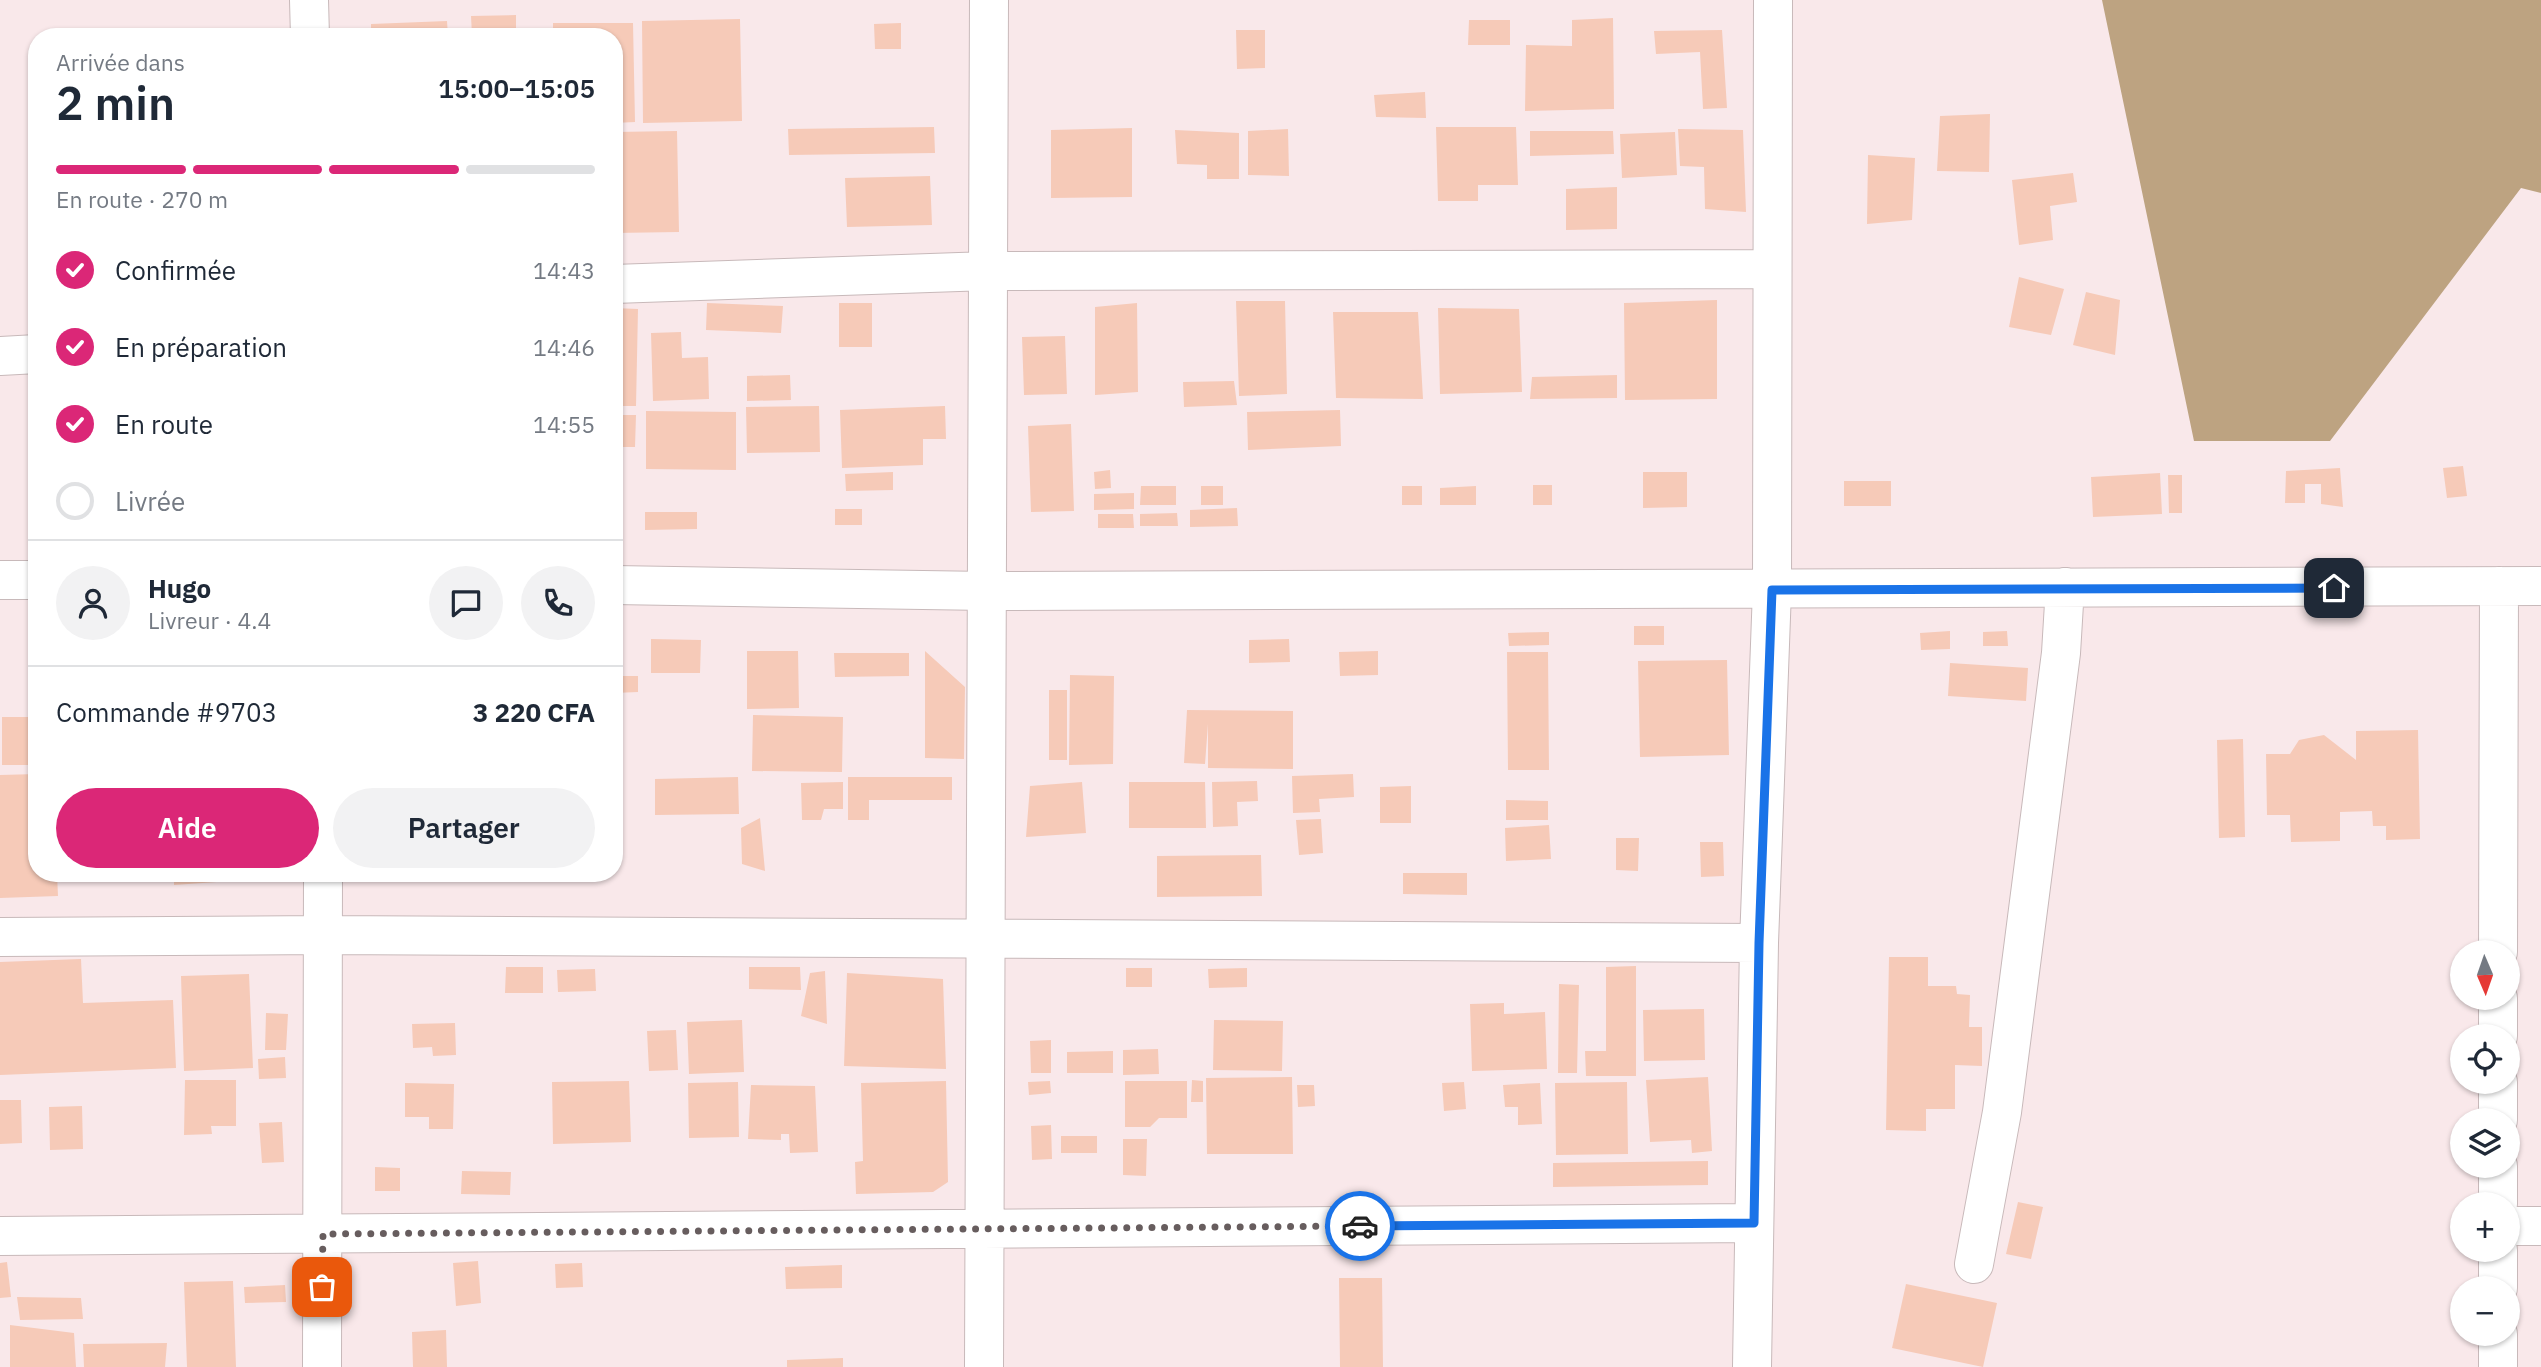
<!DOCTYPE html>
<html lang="fr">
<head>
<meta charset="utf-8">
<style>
	:root { --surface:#fff; --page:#f2f2f3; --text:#1f2937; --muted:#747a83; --line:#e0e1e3; --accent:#db2777 }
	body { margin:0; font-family:"IBM Plex Sans",sans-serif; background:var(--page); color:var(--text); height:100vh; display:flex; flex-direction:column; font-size:26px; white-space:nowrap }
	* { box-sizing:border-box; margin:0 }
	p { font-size:23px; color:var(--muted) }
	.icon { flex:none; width:38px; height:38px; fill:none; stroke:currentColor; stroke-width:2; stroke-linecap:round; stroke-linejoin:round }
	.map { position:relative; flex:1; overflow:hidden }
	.side { position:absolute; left:28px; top:28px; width:595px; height:854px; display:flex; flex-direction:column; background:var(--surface); border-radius:28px; box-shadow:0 2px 5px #0004 }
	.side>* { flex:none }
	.needle { width:46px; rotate:178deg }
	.controls { position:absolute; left:2450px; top:940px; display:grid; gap:14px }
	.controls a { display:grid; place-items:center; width:70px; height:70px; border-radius:50%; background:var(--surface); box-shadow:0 2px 5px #0004; font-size:35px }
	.pin { position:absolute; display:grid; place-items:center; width:60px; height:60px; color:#fff; margin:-30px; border-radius:14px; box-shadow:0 4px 10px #0006 }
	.courier { position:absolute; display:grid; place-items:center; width:70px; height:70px; margin:-35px; border:5px solid #1a73e8; border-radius:50%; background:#fff; color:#222; box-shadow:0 2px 9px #0007 }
	.headline em { font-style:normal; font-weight:600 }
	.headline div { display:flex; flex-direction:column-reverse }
	.headline { display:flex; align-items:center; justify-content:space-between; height:119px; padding:0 28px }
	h1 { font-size:46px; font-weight:600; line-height:52px }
	.bar { display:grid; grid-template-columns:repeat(4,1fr); gap:10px 7px; align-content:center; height:84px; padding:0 28px }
	.bar i { height:9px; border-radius:5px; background:var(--line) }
	.bar .current { background:var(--accent) }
	.bar p { grid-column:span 4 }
	.line { display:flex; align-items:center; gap:18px; padding:0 28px; border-top:2px solid var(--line) }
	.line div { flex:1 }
	.round { display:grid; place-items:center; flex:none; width:74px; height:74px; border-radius:37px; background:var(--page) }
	ol { padding:0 28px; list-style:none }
	li { display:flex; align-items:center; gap:21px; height:77px }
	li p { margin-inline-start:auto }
	li .icon { padding:7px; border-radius:50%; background:var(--accent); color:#fff; stroke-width:4 }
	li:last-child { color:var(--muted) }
	li i { width:38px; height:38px; border:4px solid var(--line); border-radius:50% }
	.cta { display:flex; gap:14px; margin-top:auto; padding:14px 28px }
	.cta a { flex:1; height:80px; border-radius:42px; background:var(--accent); color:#fff; font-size:28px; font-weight:600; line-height:80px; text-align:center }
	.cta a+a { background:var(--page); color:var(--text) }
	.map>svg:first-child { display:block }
	.forest { fill:#bda381 }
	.building { fill:#f6cab8 }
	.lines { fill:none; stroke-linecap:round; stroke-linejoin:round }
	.minor-casing { stroke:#c8b9ba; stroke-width:40 }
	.minor { stroke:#fff; stroke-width:38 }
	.done { stroke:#675d5e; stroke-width:7; stroke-dasharray:0 12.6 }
	.route { stroke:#1a73e8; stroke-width:9 }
</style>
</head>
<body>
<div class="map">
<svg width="2541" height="1367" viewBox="0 0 2541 1367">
	<rect width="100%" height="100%" fill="#f9e8ea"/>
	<path class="forest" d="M2102,0h439v193l-20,-5 -191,253h-136z"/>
	<path class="building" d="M516,15v19l-44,1 -1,-19z
		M1613,18l1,91 -89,2 1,-66 46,1v-26z
		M740,19l2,102 -99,2 -1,-102z
		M1469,20h41v25h-42z
		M447,21l1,16h-77v-13z
		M553,23h80l2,99 -21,1v-86h-61z
		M901,23v26h-26l-1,-25z
		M1236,30h29v38l-28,1z
		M1722,30l5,78 -24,1 -3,-57 -44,2 -2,-23z
		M1425,92l1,26 -50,-1 -2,-22z
		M1990,114l-1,58 -52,-1 3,-55z
		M934,127l1,26 -146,2 -1,-26z
		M1436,127h80l2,58h-40v16h-40z
		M1132,128v69l-81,1v-68z
		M1288,129l1,47 -41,-1v-44z
		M1678,129l65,1 3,82 -41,-3 -1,-42 -24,-1z
		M1175,130l64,3v46h-32v-14l-30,-1z
		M677,131l2,101 -65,1v-101z
		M1530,131h83l1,23 -84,2z
		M1675,132l2,43 -55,3 -2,-44z
		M1868,155l47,3 -3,62 -45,4z
		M2073,173l4,29 -27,4 3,34 -34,5 -7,-65z
		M930,176l2,49 -85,2 -2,-49z
		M1617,187v42l-51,1v-41z
		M2019,277l45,12 -13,46 -42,-8z
		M2086,292l34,8 -5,55 -42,-10z
		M1717,300v99l-92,1 -1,-97z
		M1236,301h49l2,93 -48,2z
		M707,303l76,3 -2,27 -75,-3z
		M839,303h33v44h-33z
		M1137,303l1,89 -43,3v-88z
		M614,308l24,1 -2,97h-22z
		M1438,308l81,1 3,83 -82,2z
		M1333,312h85l5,87 -87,-1z
		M681,332l1,26 26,-1 1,42 -56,2 -2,-68z
		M1065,336l2,58 -43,1 -2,-58z
		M790,375l1,25 -44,1v-25z
		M1617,375v23l-87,1 2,-22z
		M1234,381l3,24 -53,2 -1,-25z
		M819,406l1,46 -73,1 -1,-46z
		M945,406l1,33h-23v26l-81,3 -2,-58z
		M1340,410l1,36 -93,4 -1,-38z
		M646,411l90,1v58l-90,-1z
		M614,415h22l-1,32h-21z
		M1071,424l3,87 -43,1 -3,-86z
		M2463,466l4,30 -20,2 -4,-30z
		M2340,468l3,39 -22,-3v-20h-16v19h-20l1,-32z
		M1110,470l1,18 -16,1 -1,-17z
		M893,472v18l-47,1 -1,-17z
		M1643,472h44v35l-44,1z
		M2160,473l2,41 -69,3 -2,-40z
		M2168,475h14v38h-13z
		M1844,481h47v25h-47z
		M1533,485h19v20h-19z
		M1141,486h35v19h-36z
		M1201,486h22v19h-22z
		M1402,486h20v19h-20z
		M1476,486v19h-36v-17z
		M1134,493v16l-40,1v-16z
		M1237,508l1,18 -48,1v-17z
		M835,509h27v16h-27z
		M645,512h52v17l-52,1z
		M1177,513l1,13h-38v-12z
		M1098,514h35l1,14h-36z
		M1634,626h30v19h-30z
		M1950,631v18l-29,1 -1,-17z
		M2007,631l1,15h-25v-14z
		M1549,632v13l-40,1 -1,-13z
		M651,639l50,1 -1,33h-49z
		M1289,639l1,23 -41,1v-23z
		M747,651h51l1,57 -52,1z
		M925,651l40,36 -1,72 -39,-1z
		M1378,651v24l-38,1 -1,-24z
		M1507,652h41l1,118h-41z
		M834,653h75v23l-74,1z
		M1727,660l2,95 -89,2 -2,-96z
		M1950,663l78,5 -2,33 -78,-5z
		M1070,675l44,1 -1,88 -44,1z
		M614,676h24v16l-24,1z
		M1049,690h18v70h-18z
		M1187,710l106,1v58l-85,-1v-44l-3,40 -21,-1z
		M753,715l90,2 -1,55 -90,-1z
		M2,717h35v48h-35z
		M2418,730l2,109 -34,1v-14h-13l-1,-15 -32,1v29l-49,1 -1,-27h-23l-1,-61h24l9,-14 25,-5 32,25v-29z
		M2243,739l2,98 -26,1 -2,-98z
		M37,774v99h20l1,23 -58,2v-123z
		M1353,774l1,23 -35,2 1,13 -27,1 -1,-37z
		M738,777l1,37 -84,1v-36z
		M848,777h104v23h-83v20h-21z
		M1257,781l1,20 -21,1 1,24 -25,1 -1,-45z
		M843,782v27h-19l-3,11h-19l-1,-37z
		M1082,782l4,51 -60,4 4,-51z
		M1129,782h76l1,46h-77z
		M1411,786v37h-31v-36z
		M1506,800l42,1v19h-42z
		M760,818l5,53 -23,-7 -1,-36z
		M1321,819l2,34 -24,2 -3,-35z
		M1549,825l2,34 -45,2 -1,-33z
		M1616,838h23l-1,33 -22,-1z
		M1700,842h23l1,34 -23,1z
		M1261,855l1,41 -105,1v-41z
		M174,873h72l-1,7 -71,5z
		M1403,873h64v22l-64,-1z
		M1889,957h39v29h28l1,8 13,1 -1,32h13v39l-27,-1v44h-29v22l-40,-1z
		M81,959l2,44 90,-3 3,68 -176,7v-113z
		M1636,966v110h-50l-1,-25h21v-84z
		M506,967h37v26h-38z
		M749,967h51l1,23 -52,-1z
		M1126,968h26v19h-26z
		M1247,968v19l-38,1 -1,-19z
		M595,969l1,22 -38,1 -1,-22z
		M825,971l2,53 -26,-8 9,-43z
		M847,973l96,6 3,90 -102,-3z
		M249,974l4,94 -69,3 -3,-95z
		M1559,984l20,1 -2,88h-19z
		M1504,1003v11l41,-2 2,57 -75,2 -2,-67z
		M1704,1009l1,51 -61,1 -1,-51z
		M266,1013l22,1 -2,36h-21z
		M742,1020l2,52 -55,2 -2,-52z
		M1214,1020l69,1 -1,50 -69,-1z
		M455,1023l1,32 -23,1 -1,-9 -19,1 -1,-24z
		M676,1030l2,40 -29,1 -2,-40z
		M1051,1040v33h-20l-1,-32z
		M1158,1049l1,25 -36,1v-25z
		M1113,1051v22h-46v-21z
		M285,1057l1,21 -27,1 -1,-20z
		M1292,1077l1,77h-86l-1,-76z
		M1708,1077l4,74 -20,2 -1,-13 -41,2 -4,-62z
		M185,1080h51v46h-25l1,8 -28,1z
		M1192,1080l11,1v21h-12z
		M629,1081l2,61 -78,2 -1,-62z
		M946,1081l2,101 -15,10 -77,2 -1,-32 8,-1 -2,-78z
		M1050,1081l1,12 -22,2 -1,-13z
		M1125,1081h62v37h-28l-9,9h-25z
		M738,1082l1,55 -50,1 -1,-55z
		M1464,1082l2,27 -22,2 -2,-28z
		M1627,1082l1,72 -72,1 -1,-72z
		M405,1083l49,1 -1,45h-24v-12h-24z
		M1540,1083l2,41 -24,1v-18h-13l-2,-22z
		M751,1085l64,1 3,66 -28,1 -1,-19h-8v6l-33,-1z
		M1297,1085h17l1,21 -17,1z
		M0,1100h21l1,43 -22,1z
		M82,1106l1,43 -33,1 -1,-43z
		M282,1122l2,40 -22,1 -3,-40z
		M1051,1125l1,34 -20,1 -1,-34z
		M1061,1136h36v17h-36z
		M1123,1139h24l-1,37 -23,-1z
		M1708,1161v24l-155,2v-24z
		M375,1167l25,1v23h-25z
		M462,1171l49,1 -1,23 -49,-1z
		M2018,1202l25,5 -12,52 -25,-5z
		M478,1261l3,42 -25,3 -3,-43z
		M7,1262l4,35 -11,1v-35z
		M582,1263l1,24 -27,1 -1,-24z
		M842,1265v23l-56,1 -1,-22z
		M1339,1278h43l1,89h-43z
		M233,1281l3,86h-49l-3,-85z
		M1906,1284l91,19 -14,64 -91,-19z
		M285,1285l1,17 -41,1 -1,-16z
		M17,1297l64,1 2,21 -63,1z
		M10,1325l64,8 2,34h-66z
		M446,1330l1,37h-34l-1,-35z
		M167,1343l-2,24h-81l-1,-23z
		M843,1358v9h-56v-7z"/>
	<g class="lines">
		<g class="minor-casing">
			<path id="minor" d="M309,0l1,37
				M614,284l374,-13 784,-2
				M0,356l37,-2
				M0,580h37
				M614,585l373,6 1554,-5
				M0,937l324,-2 1435,8
				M2498,952l1,-366
				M2498,1036v-38
				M2498,1120v-38
				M2498,1204v-38
				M2508,1226h33
				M0,1236l1753,-13
				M1974,1264l28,-152 59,-459 4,-66
				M2498,1288v-38
				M322,1367l1,-494
				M984,1367l5,-1367
				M1752,1367l7,-424 13,-353 1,-590
				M2498,1367v-33"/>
		</g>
		<use href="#minor" class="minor"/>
	</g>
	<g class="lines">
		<path class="done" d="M322,1287l1,-53 1037,-8"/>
		<path class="route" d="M1360,1226l394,-3 5,-280 13,-353 562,-2"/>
	</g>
</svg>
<div class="controls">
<a><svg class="needle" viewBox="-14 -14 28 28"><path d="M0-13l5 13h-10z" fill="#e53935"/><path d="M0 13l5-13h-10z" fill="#747a83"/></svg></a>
<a><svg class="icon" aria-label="locate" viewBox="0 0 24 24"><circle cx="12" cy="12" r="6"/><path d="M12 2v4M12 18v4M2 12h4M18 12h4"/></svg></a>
<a><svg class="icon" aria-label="layers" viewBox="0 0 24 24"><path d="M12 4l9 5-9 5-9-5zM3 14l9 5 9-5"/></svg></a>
<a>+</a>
<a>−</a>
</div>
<div class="pin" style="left:322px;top:1287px;background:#ea580c"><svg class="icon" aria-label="bag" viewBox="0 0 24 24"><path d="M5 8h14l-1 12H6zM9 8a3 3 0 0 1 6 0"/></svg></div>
<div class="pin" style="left:2334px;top:588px;background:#1f2937"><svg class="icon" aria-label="home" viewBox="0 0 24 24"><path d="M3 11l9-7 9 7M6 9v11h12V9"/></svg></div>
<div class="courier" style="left:1360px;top:1226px"><svg class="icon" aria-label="car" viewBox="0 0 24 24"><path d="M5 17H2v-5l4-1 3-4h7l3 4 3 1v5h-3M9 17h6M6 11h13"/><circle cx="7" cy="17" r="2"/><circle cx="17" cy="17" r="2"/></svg></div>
<section class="side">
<div class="headline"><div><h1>2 min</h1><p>Arrivée dans</p></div><em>15:00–15:05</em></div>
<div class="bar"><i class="current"></i><i class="current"></i><i class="current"></i><i></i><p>En route · 270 m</p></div>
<ol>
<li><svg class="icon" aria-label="check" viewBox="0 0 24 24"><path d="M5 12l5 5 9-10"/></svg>Confirmée<p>14:43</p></li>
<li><svg class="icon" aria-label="check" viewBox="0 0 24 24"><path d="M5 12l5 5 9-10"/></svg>En préparation<p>14:46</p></li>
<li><svg class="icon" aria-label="check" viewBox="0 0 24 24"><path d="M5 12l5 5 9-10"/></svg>En route<p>14:55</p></li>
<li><i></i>Livrée</li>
</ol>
<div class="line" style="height:126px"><a class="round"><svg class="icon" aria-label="person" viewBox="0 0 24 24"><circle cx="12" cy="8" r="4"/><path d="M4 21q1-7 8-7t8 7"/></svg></a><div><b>Hugo</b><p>Livreur · 4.4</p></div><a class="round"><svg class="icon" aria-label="chat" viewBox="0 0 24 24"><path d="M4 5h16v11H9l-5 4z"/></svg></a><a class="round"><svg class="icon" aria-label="phone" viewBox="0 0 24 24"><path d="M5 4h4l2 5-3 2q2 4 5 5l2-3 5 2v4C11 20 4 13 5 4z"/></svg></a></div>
<div class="line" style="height:91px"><div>Commande #9703</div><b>3 220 CFA</b></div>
<div class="cta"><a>Aide</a><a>Partager</a></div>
</section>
</div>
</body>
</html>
